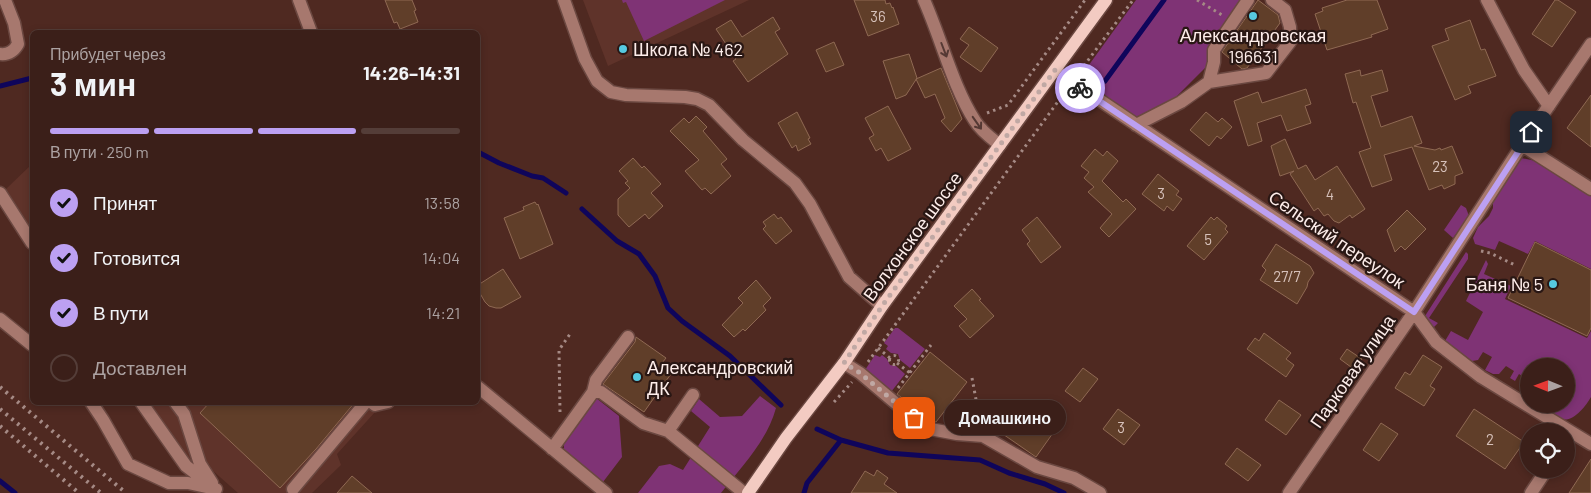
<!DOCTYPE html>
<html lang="ru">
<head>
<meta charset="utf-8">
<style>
	:root { --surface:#3b1f19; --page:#462c26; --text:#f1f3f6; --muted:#aca2a2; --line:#543d38; --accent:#bca0f2 }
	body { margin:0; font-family:Barlow,sans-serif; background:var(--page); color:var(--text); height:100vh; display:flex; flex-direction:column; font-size:19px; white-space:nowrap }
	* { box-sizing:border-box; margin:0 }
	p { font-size:16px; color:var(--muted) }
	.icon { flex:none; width:28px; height:28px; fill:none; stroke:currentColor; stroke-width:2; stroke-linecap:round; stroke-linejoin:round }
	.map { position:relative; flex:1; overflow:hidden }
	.side { position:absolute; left:30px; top:30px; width:450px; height:375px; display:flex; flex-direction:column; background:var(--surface); border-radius:8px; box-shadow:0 2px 8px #0003,0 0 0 1px var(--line) }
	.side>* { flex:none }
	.needle { width:32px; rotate:271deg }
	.tools { position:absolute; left:1520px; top:358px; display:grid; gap:10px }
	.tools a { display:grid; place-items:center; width:55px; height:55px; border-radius:50%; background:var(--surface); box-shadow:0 2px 8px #0003,0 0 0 1px var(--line); font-size:25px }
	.pin { position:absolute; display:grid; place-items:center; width:42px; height:42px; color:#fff; margin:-21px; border-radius:10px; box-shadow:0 2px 8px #0006 }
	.courier { position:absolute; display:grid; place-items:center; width:50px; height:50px; margin:-25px; border:4px solid #bca0f2; border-radius:50%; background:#fff; color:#222; box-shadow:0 1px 6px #0007 }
	.bubble { position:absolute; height:35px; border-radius:18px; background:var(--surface); box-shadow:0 2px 8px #0003,0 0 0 1px var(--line); font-size:16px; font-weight:700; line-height:35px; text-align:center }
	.summary em { font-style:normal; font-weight:700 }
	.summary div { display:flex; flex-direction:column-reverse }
	.summary { display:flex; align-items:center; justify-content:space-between; height:85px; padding:0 20px }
	h1 { font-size:32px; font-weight:700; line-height:38px }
	.bar { display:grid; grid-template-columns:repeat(4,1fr); gap:8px 5px; align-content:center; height:60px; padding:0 20px }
	.bar i { height:6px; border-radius:4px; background:var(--line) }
	.bar .current { background:var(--accent) }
	.bar p { grid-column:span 4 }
	ol { padding:0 20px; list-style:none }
	li { display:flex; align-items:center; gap:15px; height:55px }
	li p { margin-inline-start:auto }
	li .icon { padding:5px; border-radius:50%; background:var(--accent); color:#111; stroke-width:4 }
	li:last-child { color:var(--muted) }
	li i { width:28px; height:28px; border:2px solid var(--line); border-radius:50% }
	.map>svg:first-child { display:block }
	.built { fill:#5f332a }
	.green { fill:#7f3375 }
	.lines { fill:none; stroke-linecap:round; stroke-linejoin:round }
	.stream { stroke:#0f055b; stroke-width:5 }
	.building { fill:#603e29; stroke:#8f6953 }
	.minor-casing { stroke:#6b4841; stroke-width:15 }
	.major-casing { stroke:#6b4841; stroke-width:15 }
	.path { stroke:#a58a85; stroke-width:3; stroke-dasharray:2.5 4; stroke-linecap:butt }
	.minor { stroke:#a7786e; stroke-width:12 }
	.major { stroke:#f3cbc2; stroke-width:12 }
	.rail { stroke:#a58a85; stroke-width:4; stroke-dasharray:2.5 5; stroke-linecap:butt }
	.oneway { stroke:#553934 }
	.done { stroke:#c0a8a4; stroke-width:5; stroke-dasharray:0 9 }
	.route { stroke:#bca0f2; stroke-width:6 }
	.poi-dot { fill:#56c9e0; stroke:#291714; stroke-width:2 }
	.labels { text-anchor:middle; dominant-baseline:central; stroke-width:4.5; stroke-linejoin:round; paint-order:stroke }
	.number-label { font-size:15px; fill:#d6c1ba }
	.poi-label { font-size:18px; fill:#fdedea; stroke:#291714; text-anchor:start }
	.street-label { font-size:18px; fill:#fdedea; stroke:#291714 }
</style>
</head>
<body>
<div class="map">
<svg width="1591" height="493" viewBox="0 0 1591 493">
	<rect width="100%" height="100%" fill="#4f2921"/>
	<path class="built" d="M583,0h166l-141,66z
		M32,164v66l-26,-41z
		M374,402l2,9 -39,43 4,11 -29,28h-74l-26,-23 -3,-6h-16l-44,-61z"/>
	<path class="green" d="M622,0h103l-81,41 -18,-39 -3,1z
		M1136,0h106l-16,21 -18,28 1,15 -34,34 -38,22 -59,-40z
		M1521,158l15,3 55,34v74l-56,-28 -7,13 -29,-13 -4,9 -20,-6 -2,-6 5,-11 11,-11 4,-8v-9z
		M1461,205l5,3 3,8 -16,22 -9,-8z
		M1466,252l2,2v5l-39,59 9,5 -5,5 -8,-12z
		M1486,260l2,4 -4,10 27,12 -6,13 82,39 4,-7v66c-5,9 -18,26 -30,22 -8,-4 -16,-11 -24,-15h29v-38h-37v15l-10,-7 -4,7 -5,-3 4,-7 -8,-5 -7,8h-6l-8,-4 7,-13 -9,-5 -5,8 -6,1 -27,-20 6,-10 17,9 15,-28 -17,-11z
		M895,328h3l27,21 -15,19 -10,-8 -2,-6 -7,-1 -5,-4 2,-3 -4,-3z
		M875,355l5,2 2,-2 5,4 3,6 6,1 9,8 -14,18 -26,-22z
		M760,396l16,12c-9,33 -34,58 -55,85h-83l21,-27 11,-2 13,6 27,-43 -19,-16 8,-12 21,18 22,-1z
		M596,398l23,18 3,41 -19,25 -39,-32v-9z"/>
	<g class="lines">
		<path class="stream" d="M1105,81l59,-81
			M0,86l32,-8
			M478,152l21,11 33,13 11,2 23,15
			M582,209l35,32 22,13 16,22 13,32 14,13 48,35 51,49
			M817,429l24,11 47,13 92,7 29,13 36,11 19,9
			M0,481l15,12
			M804,493l3,-10 34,-43"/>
	</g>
	<path class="building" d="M385,0h27l4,10 -2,1 4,11 -18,7 -3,-7 -3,1z
		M854,0h31l1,4 4,-1 2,5 1,-1 6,17 -31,12z
		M1258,0l20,15 2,8 -33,45 -5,1 -20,-17z
		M1347,0h30l11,29 -17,6 1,2 -45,13 -12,-36 8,-3 -1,-3z
		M1555,0h3l18,12 -24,35 -20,-13z
		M773,17l7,12 -5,3 13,22 -40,28 -15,-21 3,-2 -20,-30 15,-9 11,17z
		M1470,20l11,30 4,-1 11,27 -28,10 3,7 -16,7 -23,-54 17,-6 -4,-11z
		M969,27l29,21 -17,24 -21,-15 9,-12 -9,-6z
		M834,42l10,23 -18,7 -10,-22z
		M909,54l8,24 -11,17 -10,4 -13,-38z
		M941,68l21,51 -11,13 -10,-11 4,-3 -10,-24 -10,4 -9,-19z
		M1360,70l1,6 21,-6 6,21 -17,5 10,31 31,-11 10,27 -8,3 21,4 5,-2 1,2 11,-4 11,27 -8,3v8l-11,5 -2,-4 -13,5 -17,-43 -28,8 8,25 -20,7 -13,-35 12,-4 -15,-46 -3,1 -8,-29z
		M1306,89l5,15 -6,2 6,17 -24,8 -6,-16 -24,8 5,18 -14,5 -14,-45 24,-9 4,11z
		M1591,95v52l-24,-19z
		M888,106l23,43 -23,12 -7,-13 -5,3 -7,-13 5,-3 -9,-17z
		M797,112l13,26 -2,1 3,5 -13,7 -2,-6 -4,3 -14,-25z
		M1206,112l12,10 4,-4 10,9 -11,12 -4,-3 -8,10 -19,-16z
		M696,116l11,11 -4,4 24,28 -6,5 10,12 -20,18 -6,-6 -3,2 -17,-19 14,-11 -29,-29 14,-13 5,5z
		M1285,139l13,30 8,-4 9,15 22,-14 28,43 -13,9 -2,-3 -11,8 -5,-2 -6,-7 -4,2 -6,-8 -4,3 -24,-37 4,-3 -14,5 -9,-30z
		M1095,149l8,7 4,-5 11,10 -16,20 21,21 3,-3 10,10 -27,28 -9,-9 12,-14 -24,-22 6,-5 -10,-9 5,-6 -8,-6z
		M633,158l9,10 2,-2 17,18 -10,9 12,13 -14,13 -4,-5 -16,13 -11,-12v-16l12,-11 -5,-5 3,-2 -9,-10z
		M1158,174l21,17 -3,4 6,4 -9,12 -6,-5 -3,5 -22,-17z
		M535,202l2,3 1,-1 15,40 -33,15 -16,-41 20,-8 -1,-3z
		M1407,210l19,19 -21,21 -4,-4 -6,6 -8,-22z
		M774,214l4,5 3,-2 11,14 -16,13 -13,-15 3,-3 -3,-4z
		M1037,217l24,30 -20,16 -14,-19 3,-3 -8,-11z
		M1211,217l3,3 3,-3 10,9 -2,3 3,3 -24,28 -17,-14z
		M1535,242l56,28v58l-4,8 -79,-38z
		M1276,244l34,22 4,7 -6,9 -1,5 -10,17 -37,-24 6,-10 -4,-4z
		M503,269l18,28 -20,11h-5l-7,-2 -4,-4 -7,-12v-5z
		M756,280l15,18 -8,8 3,4 -21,21 -2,-2 -9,8 -12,-12 21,-22 -5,-5z
		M972,289l9,10 -2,1 15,16 -24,22 -11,-12 8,-7 -13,-13z
		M1264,333l27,20 -5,6 8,6 -8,12 -39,-28 8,-11 4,3z
		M636,337l30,21 -4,5 11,8 -29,41 -41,-28 32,-42z
		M1347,349l15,10 -7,11 -15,-11z
		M930,352l37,30 -31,40 -5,-1 -34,-27z
		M1423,355l19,12 -12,19 5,3 -11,17 -29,-18 10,-16 5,3z
		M1083,368l15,11 -18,23 -15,-11z
		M1279,400l22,15 -15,20 -21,-15z
		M210,402h145l-39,47 -36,39 -80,-75z
		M1015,405l38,28 -17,24 -39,-27z
		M1118,409l22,16 -16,20 -21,-16z
		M1474,409l50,33 -19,27 -49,-33z
		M1381,423l17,11 -19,27 -16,-11z
		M1237,448l24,17 -13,16 -23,-17z
		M1591,459v34h-22z
		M877,470l11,8 -4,6 13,9h-46l14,-22 9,5z
		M352,476l20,17h-35z"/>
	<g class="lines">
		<g class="minor-casing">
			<path id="minor" d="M299,0l12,32
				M564,0l21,59 12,22 14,11 15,3 59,2 12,2 12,6 34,35 52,43 15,21 39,73 33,29
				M924,0c17,38 29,87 51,121 6,10 16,17 25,24
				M1487,0l37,70 25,36
				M0,54c9,1 14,-3 18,-10l-4,-21 -9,-23
				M1055,70l359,242 22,30 45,35 110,67
				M1209,82l5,-20v-12l34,-50
				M1136,125l45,-23 28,-20 57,-9 24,-31v-15l-5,-17 -13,-10
				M1522,145l69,44
				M0,193l32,50
				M0,319l32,26
				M844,363l16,10 65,55 32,6 26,2 54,31 37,11 26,15
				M478,387l128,106
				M593,392l3,-12 32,-43
				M91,402l12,18 25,44 41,19h19l28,6
				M141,402l45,64 26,20
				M175,402l9,12 16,50 12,19
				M371,402l4,3 13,-3
				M668,431l25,-36
				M552,449l41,-57h8l42,31 25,8 76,62
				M293,489l73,-87
				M1289,493l125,-181 108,-167 69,-101
				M1531,493l16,-24"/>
		</g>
		<g class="major-casing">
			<path id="major" d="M748,493l38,-55 58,-75 38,-57 224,-306"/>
		</g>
		<path class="path" d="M1197,0l25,15
			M1080,71l53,-71
			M987,113l21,-8 77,-105
			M1481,251l9,2 25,12
			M878,348l12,10
			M889.5 360a4.5 4.5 0 1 1 9 0a4.5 4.5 0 1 1-9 0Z
			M868,362l197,-270
			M897,363l13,10
			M972,378l8,43
			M898,388l33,-43
			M834,402l18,-20
			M560,412l-1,-62 11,-16"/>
		<use href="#minor" class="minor"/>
		<use href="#major" class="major"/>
		<path class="rail" d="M0,387l126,106
			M0,409l101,84
			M0,426l79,67"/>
	</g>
	<defs><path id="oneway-shaft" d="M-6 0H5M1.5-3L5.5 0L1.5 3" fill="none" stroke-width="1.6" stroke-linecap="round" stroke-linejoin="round" transform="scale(1.25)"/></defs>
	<g class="oneway">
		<use href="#oneway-shaft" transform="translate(944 50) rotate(69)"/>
		<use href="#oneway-shaft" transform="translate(977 123) rotate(55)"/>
	</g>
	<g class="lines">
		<path class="done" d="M914,418l-54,-45 -16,-10 38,-57 173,-236 25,18"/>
		<path class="route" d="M1080,88l334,224 117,-180"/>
	</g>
	<g class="poi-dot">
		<circle cx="1253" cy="16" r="5"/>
		<circle cx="623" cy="49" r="5"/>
		<circle cx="1553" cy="284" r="5"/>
		<circle cx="637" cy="377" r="5"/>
	</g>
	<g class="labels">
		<g class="number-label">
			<text x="878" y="16">36</text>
			<text x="1440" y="166">23</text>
			<text x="1161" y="193">3</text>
			<text x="1330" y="194">4</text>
			<text x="1208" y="239">5</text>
			<text x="1287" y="276">27/7</text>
			<text x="1121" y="427">3</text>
			<text x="1490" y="439">2</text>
		</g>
		<g class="poi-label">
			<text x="1253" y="35" text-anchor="middle">Александровская<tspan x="1253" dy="21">196631</tspan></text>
			<text x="633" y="49">Школа № 462</text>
			<text x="1543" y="284" text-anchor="end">Баня № 5</text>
			<text x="647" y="367">Александровский<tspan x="647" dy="21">ДК</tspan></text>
		</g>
		<g class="street-label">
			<text transform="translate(912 236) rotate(-54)">Волхонское шоссе</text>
			<text transform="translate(1337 239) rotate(34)">Сельский переулок</text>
			<text transform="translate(1352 371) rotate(-55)">Парковая улица</text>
		</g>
	</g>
</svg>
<div class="tools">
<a><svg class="needle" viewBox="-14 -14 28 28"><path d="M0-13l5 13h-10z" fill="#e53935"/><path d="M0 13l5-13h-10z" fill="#aca2a2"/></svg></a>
<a><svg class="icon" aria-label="locate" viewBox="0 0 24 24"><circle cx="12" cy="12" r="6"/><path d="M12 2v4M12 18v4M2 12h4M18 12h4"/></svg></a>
</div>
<div class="pin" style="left:914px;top:418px;background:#ea580c"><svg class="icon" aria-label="bag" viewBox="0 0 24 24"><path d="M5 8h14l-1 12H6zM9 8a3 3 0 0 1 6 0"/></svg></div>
<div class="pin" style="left:1531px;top:132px;background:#1f2937"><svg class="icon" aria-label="home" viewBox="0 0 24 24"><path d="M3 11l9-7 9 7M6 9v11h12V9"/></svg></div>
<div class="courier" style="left:1080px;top:88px"><svg class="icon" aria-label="bike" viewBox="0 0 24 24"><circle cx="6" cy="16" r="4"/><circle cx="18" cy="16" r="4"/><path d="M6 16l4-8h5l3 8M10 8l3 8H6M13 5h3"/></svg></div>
<div class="bubble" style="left:944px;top:400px;width:122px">Домашкино</div>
<section class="side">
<div class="summary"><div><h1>3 мин</h1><p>Прибудет через</p></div><em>14:26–14:31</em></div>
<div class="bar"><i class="current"></i><i class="current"></i><i class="current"></i><i></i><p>В пути · 250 m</p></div>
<ol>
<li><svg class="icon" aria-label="check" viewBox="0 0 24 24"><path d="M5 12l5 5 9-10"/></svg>Принят<p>13:58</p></li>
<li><svg class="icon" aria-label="check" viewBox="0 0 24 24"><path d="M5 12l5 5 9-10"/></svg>Готовится<p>14:04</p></li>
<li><svg class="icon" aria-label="check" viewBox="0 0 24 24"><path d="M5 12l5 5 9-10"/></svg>В пути<p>14:21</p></li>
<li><i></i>Доставлен</li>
</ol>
</section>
</div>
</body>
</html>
